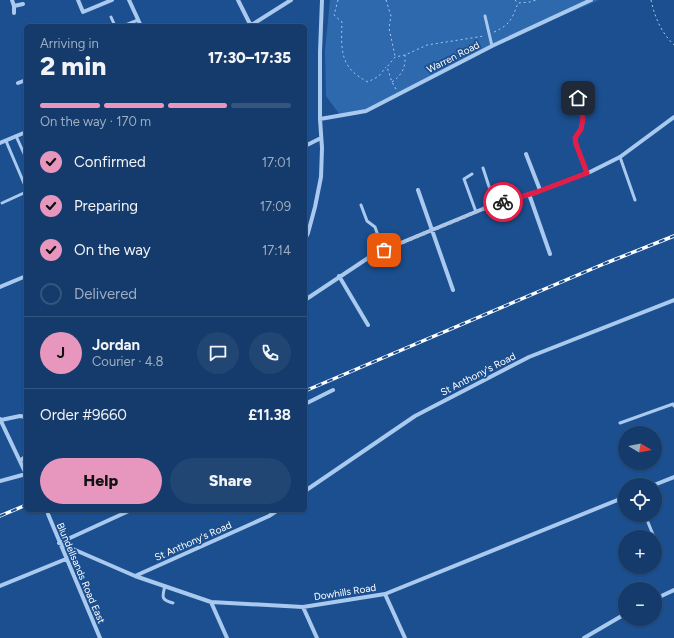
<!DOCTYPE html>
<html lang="en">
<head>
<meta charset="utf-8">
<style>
	:root { --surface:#143b6b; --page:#214673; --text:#f1f3f6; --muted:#9dadc1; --line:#33557e; --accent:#e797bd }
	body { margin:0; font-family:Figtree,sans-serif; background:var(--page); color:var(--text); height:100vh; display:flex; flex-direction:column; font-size:15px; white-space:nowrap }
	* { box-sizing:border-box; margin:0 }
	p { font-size:13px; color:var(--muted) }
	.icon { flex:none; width:22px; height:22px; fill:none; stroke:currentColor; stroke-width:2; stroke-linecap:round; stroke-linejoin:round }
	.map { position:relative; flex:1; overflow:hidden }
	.drawer { position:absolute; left:24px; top:24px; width:283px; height:488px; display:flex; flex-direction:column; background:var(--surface); border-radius:6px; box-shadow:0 1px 3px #0004,0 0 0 1px var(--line) }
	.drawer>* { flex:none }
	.needle { width:26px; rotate:100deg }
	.tools { position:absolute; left:618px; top:426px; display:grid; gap:8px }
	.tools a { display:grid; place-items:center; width:44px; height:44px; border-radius:50%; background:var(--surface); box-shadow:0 1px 3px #0004,0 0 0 1px var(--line); font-size:20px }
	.pin { position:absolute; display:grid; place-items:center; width:34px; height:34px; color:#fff; margin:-17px; border-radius:8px; box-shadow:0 2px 6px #0006 }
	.courier { position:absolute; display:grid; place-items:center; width:40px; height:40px; margin:-20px; border:3px solid #e11d48; border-radius:50%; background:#fff; color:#222; box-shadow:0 1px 5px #0007 }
	.overview em { font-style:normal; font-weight:800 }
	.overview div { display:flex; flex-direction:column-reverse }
	.overview { display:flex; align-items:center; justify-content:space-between; height:68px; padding:0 16px }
	h1 { font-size:26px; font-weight:800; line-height:30px }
	.bar { display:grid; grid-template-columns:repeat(4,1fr); gap:6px 4px; align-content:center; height:48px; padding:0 16px }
	.bar i { height:5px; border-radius:3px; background:var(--line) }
	.bar .selected { background:var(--accent) }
	.bar p { grid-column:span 4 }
	.line { display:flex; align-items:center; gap:10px; padding:0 16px; border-top:1px solid var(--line) }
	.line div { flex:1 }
	.round { display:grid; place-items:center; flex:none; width:42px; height:42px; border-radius:21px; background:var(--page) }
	ol { padding:0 16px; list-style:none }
	li { display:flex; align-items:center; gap:12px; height:44px }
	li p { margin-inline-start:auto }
	li .icon { padding:4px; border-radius:50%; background:var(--accent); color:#111; stroke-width:4 }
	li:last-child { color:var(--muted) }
	li i { width:22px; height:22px; border:2px solid var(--line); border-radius:50% }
	.button { display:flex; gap:8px; margin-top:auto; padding:8px 16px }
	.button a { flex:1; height:46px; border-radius:24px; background:var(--accent); color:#111; font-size:16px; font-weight:800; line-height:46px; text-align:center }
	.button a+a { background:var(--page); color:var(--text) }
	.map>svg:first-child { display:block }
	.green { fill:#2e69ad }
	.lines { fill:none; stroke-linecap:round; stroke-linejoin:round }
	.path { stroke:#a9c9ee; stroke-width:1; stroke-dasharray:2 3; stroke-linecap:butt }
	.lane { stroke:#a9c9ee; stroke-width:3 }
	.street { stroke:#a9c9ee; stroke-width:4 }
	.rail-casing { stroke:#fff; stroke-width:3.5 }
	.rail { stroke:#1b4f8f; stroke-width:2; stroke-dasharray:6; stroke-linecap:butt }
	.done { stroke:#afc1d8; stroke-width:4; stroke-dasharray:0 7.2 }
	.route { stroke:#e11d48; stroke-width:5 }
	.labels { text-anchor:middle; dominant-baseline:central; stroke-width:3.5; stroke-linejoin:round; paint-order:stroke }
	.street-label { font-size:10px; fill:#fff; stroke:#1b4f8f }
</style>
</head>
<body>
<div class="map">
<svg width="674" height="638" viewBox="0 0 674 638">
	<rect width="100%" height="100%" fill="#1b4f8f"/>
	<path class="green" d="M330,0h269l-107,46 -126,65 -26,4 -14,-19 -1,-46z"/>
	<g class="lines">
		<path class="path" d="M338,0l-4,15 8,7c-1,29 -2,46 26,60l11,-6 7,-9
			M386,0l5,16 -2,12 6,28
			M515,0l3,3 12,-1 6,-2
			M651,0c4,18 10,32 23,45
			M494,32c16,-7 18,-13 24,-29
			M392,82c10,-7 14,-15 13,-27
			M396,89l-4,-7 -5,-15 8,-10 10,-2 22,-10 57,-9"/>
		<path class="lane" d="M485,16l7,30
			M111,17l4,9
			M123,26l15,-6
			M16,136l10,22
			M6,141l20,47
			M620,157l15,43
			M483,168l12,37
			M472,174l-8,5 12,33
			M2,203l24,-11
			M361,205l6,16 8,6 6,17 3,6
			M620,423l53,-19 1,2
			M645,515l9,22
			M165,586c-3,11 -4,14 8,17"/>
		<path class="street" d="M12,0l2,6v7
			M78,0l5,12 29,-12
			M129,0l12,26
			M238,0l13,26
			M14,6l9,-2
			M250,26l41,-26
			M18,83l8,-3
			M578,98l5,21 -2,10 -6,9 1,6 11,29
			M320,119l46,-8 126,-65 99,-46
			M0,143l26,-11
			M305,146l16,-8
			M526,154l14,36
			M418,190l35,100
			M529,194l21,60
			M305,239l3,-6 7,-26 6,-30 1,-29 -2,-29v-67l2,-52
			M339,276l29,49
			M0,287l26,-11
			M305,300l69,-46 116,-48 47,-14 53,-20 30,-15 54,-40
			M305,404l28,-14
			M0,419l26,55
			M1,420l19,-4 6,1
			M20,461l6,-5
			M0,481l26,-7
			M654,485l20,-8
			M305,491l110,-75 114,-59 145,-57
			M48,514l52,124
			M59,543l76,33 76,26 92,5 82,-13 240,-97
			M59,543l72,-33
			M135,576l134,-60 9,-6
			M0,586l66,-27
			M385,594l20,44
			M655,599l19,-9
			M211,602l16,36
			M303,607l14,31
			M584,638l41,-24"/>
		<g class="rail-casing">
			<path id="rail" d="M305,391l301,-128 68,-27
				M0,516l26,-11"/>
		</g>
		<use href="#rail" class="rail"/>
	</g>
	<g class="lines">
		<path class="done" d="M384,250l106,-44 13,-4"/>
		<path class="route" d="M503,202l34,-10 50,-19 -11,-29 -1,-6 6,-9 2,-10 -5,-21"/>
	</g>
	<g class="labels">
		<g class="street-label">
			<text transform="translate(453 57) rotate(-27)">Warren Road</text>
			<text transform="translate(478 374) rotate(-27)">St Anthony's Road</text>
			<text transform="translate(193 541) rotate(-24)">St Anthony's Road</text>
			<text transform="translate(81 573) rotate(67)">Blundellsands Road East</text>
			<text transform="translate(345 592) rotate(-9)">Dowhills Road</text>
		</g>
	</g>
</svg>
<div class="tools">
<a><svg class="needle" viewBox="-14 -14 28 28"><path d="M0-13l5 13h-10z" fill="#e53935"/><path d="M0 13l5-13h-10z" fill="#9dadc1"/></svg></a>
<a><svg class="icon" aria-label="locate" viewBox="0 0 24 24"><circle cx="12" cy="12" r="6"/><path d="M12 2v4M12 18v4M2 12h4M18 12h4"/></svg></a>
<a>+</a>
<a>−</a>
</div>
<div class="pin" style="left:384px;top:250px;background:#ea580c"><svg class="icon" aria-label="bag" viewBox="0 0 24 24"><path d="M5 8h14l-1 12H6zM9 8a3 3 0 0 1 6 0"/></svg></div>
<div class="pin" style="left:578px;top:98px;background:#1f2937"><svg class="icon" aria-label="home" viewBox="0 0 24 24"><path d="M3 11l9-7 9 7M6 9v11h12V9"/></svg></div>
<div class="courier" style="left:503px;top:202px"><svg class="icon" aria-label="bike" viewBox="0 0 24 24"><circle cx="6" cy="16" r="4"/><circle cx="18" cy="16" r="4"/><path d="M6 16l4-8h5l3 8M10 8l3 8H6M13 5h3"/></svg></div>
<section class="drawer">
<div class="overview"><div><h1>2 min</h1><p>Arriving in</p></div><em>17:30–17:35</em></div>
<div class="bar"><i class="selected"></i><i class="selected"></i><i class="selected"></i><i></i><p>On the way · 170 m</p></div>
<ol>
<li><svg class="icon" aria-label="check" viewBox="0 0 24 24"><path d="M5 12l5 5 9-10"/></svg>Confirmed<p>17:01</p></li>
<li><svg class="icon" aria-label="check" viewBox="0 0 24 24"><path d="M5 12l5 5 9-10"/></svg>Preparing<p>17:09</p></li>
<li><svg class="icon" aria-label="check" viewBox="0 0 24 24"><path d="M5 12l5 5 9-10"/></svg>On the way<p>17:14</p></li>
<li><i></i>Delivered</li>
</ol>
<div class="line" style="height:72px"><b class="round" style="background:var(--accent);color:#111">J</b><div><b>Jordan</b><p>Courier · 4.8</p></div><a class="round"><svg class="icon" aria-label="chat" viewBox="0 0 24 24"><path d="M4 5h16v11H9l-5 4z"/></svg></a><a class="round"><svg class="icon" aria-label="phone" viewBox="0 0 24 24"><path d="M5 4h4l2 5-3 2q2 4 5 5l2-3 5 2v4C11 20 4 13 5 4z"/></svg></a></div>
<div class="line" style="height:52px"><div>Order #9660</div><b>£11.38</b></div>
<div class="button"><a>Help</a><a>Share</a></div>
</section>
</div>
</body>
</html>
